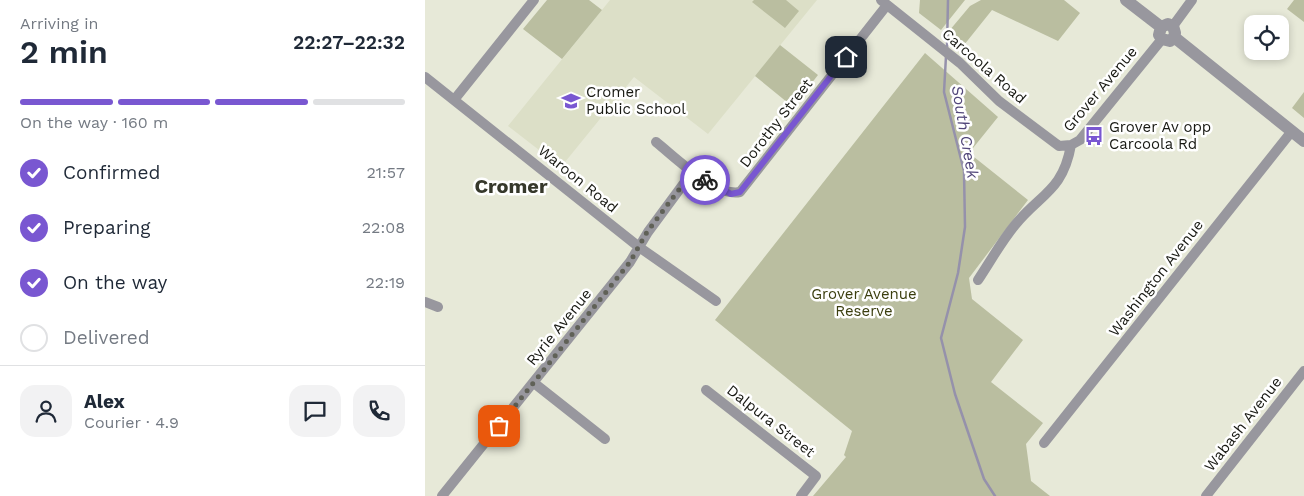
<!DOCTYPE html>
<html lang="en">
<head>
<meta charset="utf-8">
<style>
	:root { --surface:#fff; --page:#f2f2f3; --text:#1f2937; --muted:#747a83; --line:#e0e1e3; --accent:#7957d1 }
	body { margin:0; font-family:"Work Sans",sans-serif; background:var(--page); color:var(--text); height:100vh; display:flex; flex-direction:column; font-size:19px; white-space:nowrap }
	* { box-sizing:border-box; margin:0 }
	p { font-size:16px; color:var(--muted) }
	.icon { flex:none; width:28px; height:28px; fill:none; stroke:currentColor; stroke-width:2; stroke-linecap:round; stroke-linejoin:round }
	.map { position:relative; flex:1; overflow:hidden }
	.panel { display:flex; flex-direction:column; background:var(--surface); width:425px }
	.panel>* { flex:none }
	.tools { position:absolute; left:819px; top:15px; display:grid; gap:10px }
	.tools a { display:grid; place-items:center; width:45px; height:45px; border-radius:10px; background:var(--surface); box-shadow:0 2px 8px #0003; font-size:25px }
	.pin { position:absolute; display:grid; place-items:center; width:42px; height:42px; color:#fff; margin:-21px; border-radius:10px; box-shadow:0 2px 8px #0006 }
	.courier { position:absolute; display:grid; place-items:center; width:50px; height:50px; margin:-25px; border:4px solid #7957d1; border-radius:50%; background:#fff; color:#222; box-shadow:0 1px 6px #0007 }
	.headline em { font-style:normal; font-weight:600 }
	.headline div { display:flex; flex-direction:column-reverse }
	.headline { display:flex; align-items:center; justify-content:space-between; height:85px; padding:0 20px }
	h1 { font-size:32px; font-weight:600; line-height:38px }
	.bar { display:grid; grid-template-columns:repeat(4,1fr); gap:8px 5px; align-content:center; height:60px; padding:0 20px }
	.bar i { height:6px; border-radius:4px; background:var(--line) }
	.bar .on { background:var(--accent) }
	.bar p { grid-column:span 4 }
	.line { display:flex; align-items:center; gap:12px; padding:0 20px; border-top:1px solid var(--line) }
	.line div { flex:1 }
	.round { display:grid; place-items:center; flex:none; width:52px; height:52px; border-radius:15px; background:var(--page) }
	ol { padding:0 20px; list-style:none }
	li { display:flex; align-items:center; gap:15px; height:55px }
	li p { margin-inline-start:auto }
	li .icon { padding:5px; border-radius:50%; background:var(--accent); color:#fff; stroke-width:4 }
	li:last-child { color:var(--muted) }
	li i { width:28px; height:28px; border:2px solid var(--line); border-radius:50% }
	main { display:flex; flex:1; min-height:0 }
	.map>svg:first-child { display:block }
	.built { fill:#dcdfc7 }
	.green { fill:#babea0 }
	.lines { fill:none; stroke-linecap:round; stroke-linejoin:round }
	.stream { stroke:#9591ab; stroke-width:2.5 }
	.minor { stroke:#98979e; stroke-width:10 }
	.tertiary { stroke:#98979e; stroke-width:12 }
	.done { stroke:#606157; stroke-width:5; stroke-dasharray:0 9 }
	.route { stroke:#7957d1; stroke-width:6 }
	.labels { text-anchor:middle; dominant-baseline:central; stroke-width:5; stroke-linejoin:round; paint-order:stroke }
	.street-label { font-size:15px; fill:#171812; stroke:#fff }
	.poi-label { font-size:15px; fill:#171812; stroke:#fff; text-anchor:start }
	.park-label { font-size:15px; fill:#3b3e0e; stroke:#fff }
	.water-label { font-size:16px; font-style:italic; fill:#52477a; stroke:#fff }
	.district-label { font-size:20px; font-weight:bold; fill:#36382b; stroke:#fff }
</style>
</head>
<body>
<main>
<section class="panel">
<div class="headline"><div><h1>2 min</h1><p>Arriving in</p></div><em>22:27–22:32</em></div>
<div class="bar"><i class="on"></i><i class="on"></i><i class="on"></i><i></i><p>On the way · 160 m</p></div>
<ol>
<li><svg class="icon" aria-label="check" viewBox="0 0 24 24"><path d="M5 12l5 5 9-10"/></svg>Confirmed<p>21:57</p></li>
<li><svg class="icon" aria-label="check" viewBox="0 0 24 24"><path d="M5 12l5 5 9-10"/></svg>Preparing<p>22:08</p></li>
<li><svg class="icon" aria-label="check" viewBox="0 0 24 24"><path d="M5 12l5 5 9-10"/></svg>On the way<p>22:19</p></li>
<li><i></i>Delivered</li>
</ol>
<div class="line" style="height:90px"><a class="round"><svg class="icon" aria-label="person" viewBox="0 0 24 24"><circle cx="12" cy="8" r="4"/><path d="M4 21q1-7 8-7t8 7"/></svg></a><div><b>Alex</b><p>Courier · 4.9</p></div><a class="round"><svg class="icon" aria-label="chat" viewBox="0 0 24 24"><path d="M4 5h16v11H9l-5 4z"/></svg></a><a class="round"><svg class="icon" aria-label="phone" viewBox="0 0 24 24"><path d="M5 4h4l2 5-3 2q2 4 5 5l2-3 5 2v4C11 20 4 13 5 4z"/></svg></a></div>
</section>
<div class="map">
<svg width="879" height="496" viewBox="0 0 879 496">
	<rect width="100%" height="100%" fill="#e7e9d8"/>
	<path class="built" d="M185,0h207l-109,134 -74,-57 -73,90 -53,-41z"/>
	<path class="green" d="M122,0h42l13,10 -40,49 -39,-30z
		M329,0h32l13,11 -14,17 -33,-26z
		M495,0h45l-24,30 -22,-17z
		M556,0h83l16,13 -22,28 -66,-31 -32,40 -16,-13 26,-31z
		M869,0h10v22l-17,-13z
		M355,45l38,30 -25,32 -38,-31z
		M500,53l73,64 -29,36 59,47 -59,78 3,21 51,41 -32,42 52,41 -17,21 5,37 19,15h-237l33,-39 -2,-2 8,-24 -137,-111z
		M879,92v26l-12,-10z"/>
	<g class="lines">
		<path class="stream" d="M522,48l1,-48
			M521,56l-2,36 20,79 1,56 -7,46 -17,65 14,56 29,85 11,17"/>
		<path class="minor" d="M456,0l79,63 39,38 60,45 12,-1 9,-5 82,-101
			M748,26l19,-26
			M0,77l214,170 77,54
			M29,100l80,-100
			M231,142c19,15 59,55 84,50l147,-187
			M553,280c12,-18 23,-38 37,-55 25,-31 48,-34 56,-80
			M0,302l13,5
			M109,383l71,56
			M281,390l110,86 -15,20
			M619,443l248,-312
			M17,496l188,-234 18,-30 45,-61
			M781,496l98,-125"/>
		<path class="tertiary" d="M701,0l35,27
			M736,27l-2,8 3,4 8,2 4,-4
			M736,27l7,-3 5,2 2,7 -1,4
			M749,37l130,104"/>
	</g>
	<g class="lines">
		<path class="done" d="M74,426l131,-164 17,-30 46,-61 12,9"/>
		<path class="route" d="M280,180l26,14 9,-2 106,-135"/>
	</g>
	<defs>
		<g id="school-bare" transform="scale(1.5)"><path d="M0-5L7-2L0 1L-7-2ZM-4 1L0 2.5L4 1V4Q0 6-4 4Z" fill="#7957d1" stroke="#fff" stroke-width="2.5" paint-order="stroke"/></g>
		<g id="bus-bare" transform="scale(1.5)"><path d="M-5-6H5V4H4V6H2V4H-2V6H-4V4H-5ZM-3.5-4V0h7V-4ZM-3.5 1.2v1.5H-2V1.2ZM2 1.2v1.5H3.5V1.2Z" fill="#7957d1" stroke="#fff" stroke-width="2.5" paint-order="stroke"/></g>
	</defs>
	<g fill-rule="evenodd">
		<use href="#school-bare" x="146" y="101"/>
		<use href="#bus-bare" x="669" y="136"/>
	</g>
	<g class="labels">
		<g class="street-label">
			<text transform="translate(559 66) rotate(41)">Carcoola Road</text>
			<text transform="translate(675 89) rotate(-50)">Grover Avenue</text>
			<text transform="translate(351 123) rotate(-52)">Dorothy Street</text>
			<text transform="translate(153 179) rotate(39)">Waroon Road</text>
			<text transform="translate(731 278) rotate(-52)">Washington Avenue</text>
			<text transform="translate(134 327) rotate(-51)">Ryrie Avenue</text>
			<text transform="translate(346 421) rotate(38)">Dalpura Street</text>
			<text transform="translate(818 424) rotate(-52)">Wabash Avenue</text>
		</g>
		<g class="poi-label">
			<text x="161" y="92">Cromer<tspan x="161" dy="17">Public School</tspan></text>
			<text x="684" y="127">Grover Av opp<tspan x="684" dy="17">Carcoola Rd</tspan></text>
		</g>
		<g class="park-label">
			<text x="439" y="294">Grover Avenue<tspan x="439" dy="17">Reserve</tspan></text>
		</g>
		<g class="water-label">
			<text transform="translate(540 132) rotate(80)">South Creek</text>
		</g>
		<g class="district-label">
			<text x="86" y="186">Cromer</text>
		</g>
	</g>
</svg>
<div class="tools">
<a><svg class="icon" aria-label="locate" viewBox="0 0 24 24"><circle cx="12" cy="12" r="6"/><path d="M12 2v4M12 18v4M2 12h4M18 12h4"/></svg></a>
</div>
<div class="pin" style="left:74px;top:426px;background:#ea580c"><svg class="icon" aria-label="bag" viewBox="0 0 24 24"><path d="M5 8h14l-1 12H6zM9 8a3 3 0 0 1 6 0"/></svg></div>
<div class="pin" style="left:421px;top:57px;background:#1f2937"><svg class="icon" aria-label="home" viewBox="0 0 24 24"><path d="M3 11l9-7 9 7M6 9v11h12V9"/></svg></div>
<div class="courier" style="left:280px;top:180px"><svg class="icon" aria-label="bike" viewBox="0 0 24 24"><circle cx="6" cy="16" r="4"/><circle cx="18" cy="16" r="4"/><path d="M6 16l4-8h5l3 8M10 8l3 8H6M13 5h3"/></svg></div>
</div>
</main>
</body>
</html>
